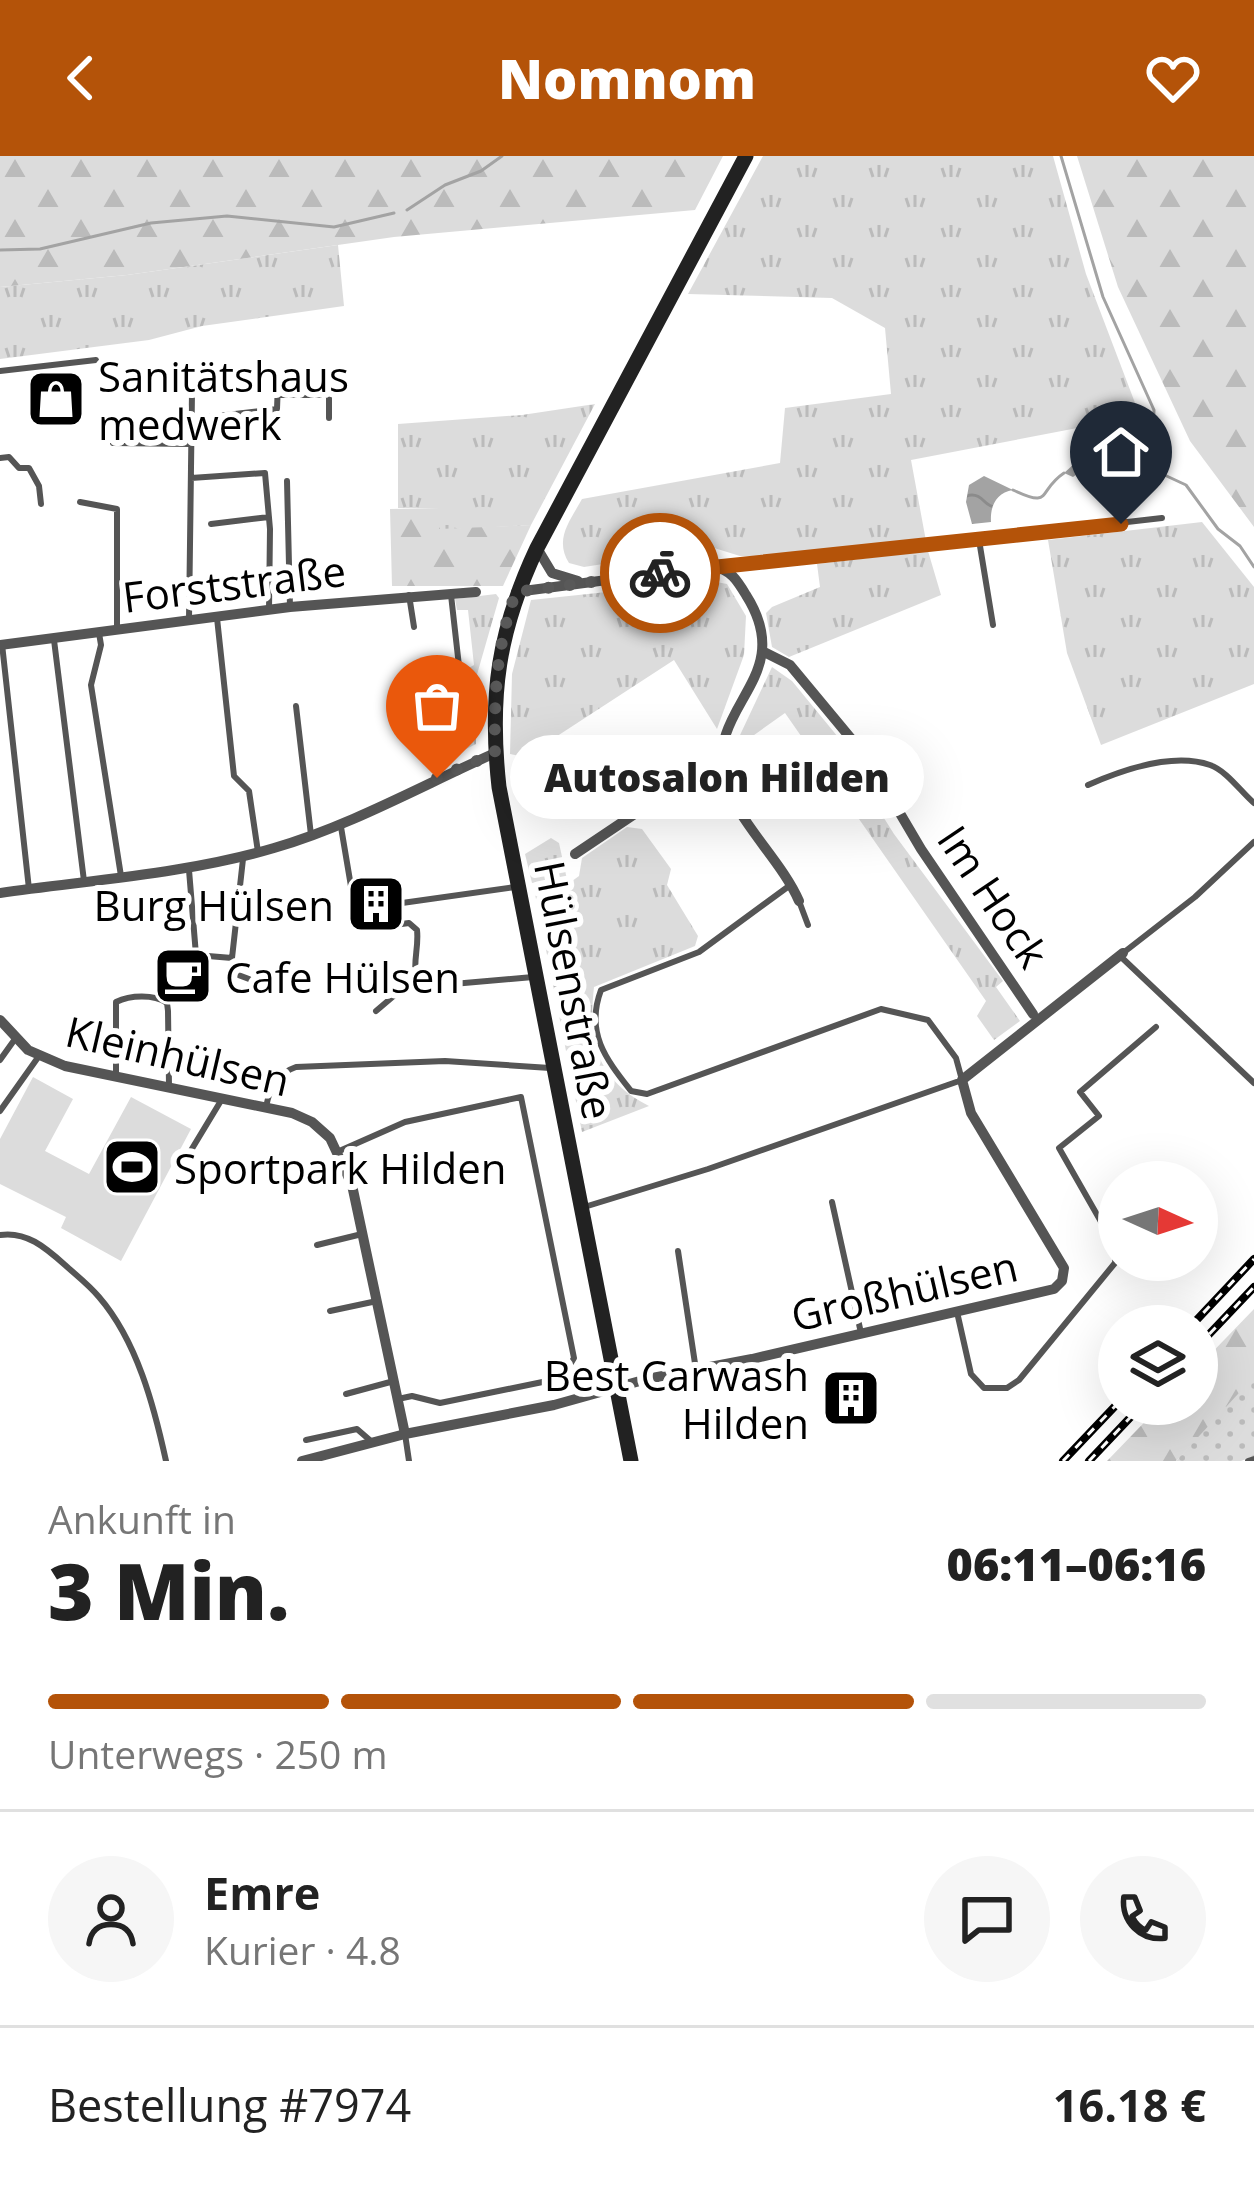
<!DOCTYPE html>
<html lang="de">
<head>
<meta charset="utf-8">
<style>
	:root { --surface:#fff; --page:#f6f6f6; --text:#222; --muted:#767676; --line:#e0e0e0; --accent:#b45309 }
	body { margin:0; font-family:"Open Sans",sans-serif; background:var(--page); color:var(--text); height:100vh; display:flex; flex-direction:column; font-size:45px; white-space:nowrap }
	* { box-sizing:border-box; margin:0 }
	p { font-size:39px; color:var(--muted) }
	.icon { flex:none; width:66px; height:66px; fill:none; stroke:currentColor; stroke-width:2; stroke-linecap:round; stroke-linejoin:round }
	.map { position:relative; height:1305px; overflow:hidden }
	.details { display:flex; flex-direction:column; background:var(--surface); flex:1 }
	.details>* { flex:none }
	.needle { width:78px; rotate:93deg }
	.buttons { position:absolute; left:1098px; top:1005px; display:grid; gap:24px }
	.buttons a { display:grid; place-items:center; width:120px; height:120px; border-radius:50%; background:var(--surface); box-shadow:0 12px 48px #0002; font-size:60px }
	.pin { position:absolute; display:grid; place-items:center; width:102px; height:102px; color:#fff; margin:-123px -51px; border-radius:50% 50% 50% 0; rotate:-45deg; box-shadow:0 0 12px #0007 }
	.pin .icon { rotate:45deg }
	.courier { position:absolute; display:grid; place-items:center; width:120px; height:120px; margin:-60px; border:9px solid #b45309; border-radius:50%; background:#fff; color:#222; box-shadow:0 3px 15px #0007 }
	.bubble { position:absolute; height:84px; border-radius:42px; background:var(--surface); box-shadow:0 12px 48px #0002; font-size:39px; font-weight:800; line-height:84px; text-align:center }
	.headline em { font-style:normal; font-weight:800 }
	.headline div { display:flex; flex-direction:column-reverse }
	.headline { display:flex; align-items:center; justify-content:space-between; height:204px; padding:0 48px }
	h1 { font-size:78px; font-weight:800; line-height:90px }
	.bar { display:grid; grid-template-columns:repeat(4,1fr); gap:18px 12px; align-content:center; height:144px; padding:0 48px }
	.bar i { height:15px; border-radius:9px; background:var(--line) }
	.bar .active { background:var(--accent) }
	.bar p { grid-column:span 4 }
	.line { display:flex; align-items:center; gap:30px; padding:0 48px; border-top:3px solid var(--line) }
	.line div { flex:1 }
	.round { display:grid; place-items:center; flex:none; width:126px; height:126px; border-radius:63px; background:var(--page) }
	header { display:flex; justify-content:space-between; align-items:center; height:156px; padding:0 48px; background:var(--accent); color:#fff; font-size:54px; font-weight:800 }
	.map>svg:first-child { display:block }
	.grass { fill:url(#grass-tufts) }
	.forest { fill:url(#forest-firs) }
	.park { fill:url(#park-dots) }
	.pitch { fill:#dcdcdc }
	.water { fill:url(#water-waves) }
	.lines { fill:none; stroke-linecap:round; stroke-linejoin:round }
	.stream { stroke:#a3a3a3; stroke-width:3 }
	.service { stroke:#555; stroke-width:6 }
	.minor { stroke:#555; stroke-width:10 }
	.secondary { stroke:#222; stroke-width:15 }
	.rail-casing { stroke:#000; stroke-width:8 }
	.rail { stroke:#fff; stroke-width:3; stroke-dasharray:9; stroke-linecap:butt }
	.done { stroke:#595959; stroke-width:12; stroke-dasharray:0 21.6 }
	.route { stroke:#b45309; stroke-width:15 }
	.labels { text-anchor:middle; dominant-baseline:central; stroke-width:12; stroke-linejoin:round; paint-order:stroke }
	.poi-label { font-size:42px; fill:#000; stroke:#fff; text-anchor:start }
	.street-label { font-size:42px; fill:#000; stroke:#fff }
</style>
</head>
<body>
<header><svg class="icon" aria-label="back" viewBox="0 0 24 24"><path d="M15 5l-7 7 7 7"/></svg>Nomnom<svg class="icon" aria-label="heart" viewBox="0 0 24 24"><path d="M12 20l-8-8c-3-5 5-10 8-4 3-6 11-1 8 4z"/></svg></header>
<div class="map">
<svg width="1254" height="1305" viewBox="0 0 1254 1305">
	<defs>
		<pattern id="grass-tufts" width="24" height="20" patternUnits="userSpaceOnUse" patternTransform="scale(3)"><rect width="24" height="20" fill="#dcdcdc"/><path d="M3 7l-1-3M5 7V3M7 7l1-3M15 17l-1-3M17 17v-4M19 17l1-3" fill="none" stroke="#bbb"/></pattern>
		<pattern id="forest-firs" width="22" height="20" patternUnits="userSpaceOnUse" patternTransform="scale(3)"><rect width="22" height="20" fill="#dcdcdc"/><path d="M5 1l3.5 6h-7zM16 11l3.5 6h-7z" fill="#bbb"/></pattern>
		<pattern id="park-dots" width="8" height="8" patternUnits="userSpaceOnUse" patternTransform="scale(3)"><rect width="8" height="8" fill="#dcdcdc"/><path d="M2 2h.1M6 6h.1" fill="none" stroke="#bbb" stroke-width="1.8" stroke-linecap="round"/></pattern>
		<pattern id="water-waves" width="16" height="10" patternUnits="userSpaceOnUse" patternTransform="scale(3)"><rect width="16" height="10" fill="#a3a3a3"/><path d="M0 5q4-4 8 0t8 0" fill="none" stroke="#8b8b8b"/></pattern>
	</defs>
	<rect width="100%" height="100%" fill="#fff"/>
	<path class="grass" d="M763,0h290l33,118 54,142 -229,44 15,81 -160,16 -26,-1 -29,-9 -127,20 -15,-4c-15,-24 1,-42 13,-64l198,-36 5,-55 106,-14 -6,-66 -53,-30 -144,-4z
		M338,89l6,61 -142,20 -53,14 -149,19v-72l127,-12z
		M595,248l-64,121 -93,5v-22h-40v-84l124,-9z
		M1202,366l52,65v97l-153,61 -34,-92 -19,-113z
		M928,395l13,44 -152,62 -17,-10 -6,-34 6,-6 48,-20 -3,-23z
		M711,425l16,3 19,32 -2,39 -27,74 -43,-69 -149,97 -15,-3 2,-80 19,-74z
		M496,438l3,4 -23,80v66l-24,12 -8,-72 22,-3 -1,-11 9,-5 -6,-55h-11l-2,-11z
		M772,511l20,14 78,95 -3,15 27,43 109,147 -7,6 24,34 -26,19 -17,-24 9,-15 -201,-288 -52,37z
		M627,671l15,2 29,40 -4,16 31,51 -3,10 -101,41c-6,55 2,92 55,119l-67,26 -47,-238 5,-3 -3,-9 -5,1 -7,-29 26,-16 8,5 9,41 11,-8 3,-18z"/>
	<path class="forest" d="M0,0h723l-28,54 -301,27 -267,38 -127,12z
		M1077,0h177v371l-64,-86 -72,-154z
		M439,352v21l92,-4 -28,61h-111l-2,-77z
		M1254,1153v72l-78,80h-69l55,-57h35v-36z"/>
	<path class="park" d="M1250,1225h4v75l-13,5h-65z"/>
	<path class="pitch" d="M33,921l40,22 -28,52 44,23 42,-77 60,32 -70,132 -60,-33 5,-11 -66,-33v-45z"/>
	<path class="water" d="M1094,290l16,4 17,15 1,17 -9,12 -15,2 -9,-24 -11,-3 -11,8 -9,-4z
		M984,320l29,14c-17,3 -23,16 -22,32l-19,2 -6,-22 3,-17z"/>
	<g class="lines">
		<path class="stream" d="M1061,0l42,141 51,113 -2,55 6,7 28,13 32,44 22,17 14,21
			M407,54l38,-25 36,-14 21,-15
			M0,94l40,-1 111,-26 76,-7 107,11 60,-14
			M1013,334c40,19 24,1 51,-17"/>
		<path class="service" d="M0,215l96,-11
			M277,239h52v23
			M329,239l1,-23
			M113,287l78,1
			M0,302l9,-1 10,11h10l10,18 2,18
			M191,322l74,-5 5,56 -1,81
			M287,325l3,126
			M80,346l37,7v119
			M211,368l58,-7
			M979,384l14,85
			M728,412l434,-50
			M409,439l5,32
			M451,439l9,80
			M217,462l17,158 15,15 9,61
			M189,464l3,-228 86,-10 -1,27 -85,10
			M99,477l2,12 -10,40 30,191
			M54,484l30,241
			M2,488l27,245
			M296,550l15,129
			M1088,629c34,-15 84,-33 122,-20 17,6 31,27 44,38
			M341,671l16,95 15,6 37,-5 8,7c2,17 -4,30 -1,47l14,9 103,-9
			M243,703l-11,99 1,15 16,6
			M189,714l7,85 36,3
			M799,745l9,24
			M395,748l120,-17
			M1123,797l72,-56 59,-55
			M1119,799l135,128
			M376,855l40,-34
			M0,904l15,-21
			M116,918v-72c14,-7 38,-8 51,1l1,8 1,75
			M266,951c4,-20 10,-33 30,-40l149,-6 105,7
			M0,955l39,-55
			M190,996l32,-53
			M337,996l68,-30 116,-25 53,261 -12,20 -122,25 -28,-7 -14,3
			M832,1046l29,131
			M581,1052l127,-39 254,-89 -6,-22 -28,-38 -47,-11 -234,85 -16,-3c-25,-32 -46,-58 -30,-101l98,-38 90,-66
			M0,1079c26,-4 45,12 65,30 11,10 24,20 34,32 38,44 55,109 67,164
			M317,1089l45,-11
			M678,1095l18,119
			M330,1155l47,-10
			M957,1156l14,62 13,14h23l12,-8 96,-117 1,-15 -57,-100 40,-32 -19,-24 76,-65
			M346,1238l48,-13
			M405,1278l4,27
			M306,1284l51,-11 15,13
			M1248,1305l6,-2"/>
		<path class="minor" d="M537,392l15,25 26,8
			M516,436l197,-26c18,4 24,14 33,29 52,82 -38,109 -22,180 9,43 57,84 75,126
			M0,489l290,-38 186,-15
			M764,496l26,13 78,94 53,90 112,165
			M575,698l137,-92 9,-3
			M0,737c90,-13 186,-19 274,-45 76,-22 149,-63 221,-95
			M0,864l28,30 37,16 227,47 20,9 18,16 22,47 53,249
			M302,1305l103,-27 149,-29 93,-26 105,-20 302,-70 8,-8 2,-13 -93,-155 -9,-33 161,-127"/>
		<path class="secondary" d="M631,1305l-132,-674c-10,-91 -1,-156 38,-239l209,-392"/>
		<g class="rail-casing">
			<path id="rail" d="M1191,1170l63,-67
				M1197,1191l57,-60
				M1063,1305l56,-59
				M1089,1305l54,-57"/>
		</g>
		<use href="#rail" class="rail"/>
	</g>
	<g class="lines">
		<path class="done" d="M437,622l58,-25c-1,-56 1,-108 21,-161l144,-19"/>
		<path class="route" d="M660,417l461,-49"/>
	</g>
	<defs>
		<g id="shop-square" transform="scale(3)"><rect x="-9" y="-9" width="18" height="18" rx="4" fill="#000" stroke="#fff"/><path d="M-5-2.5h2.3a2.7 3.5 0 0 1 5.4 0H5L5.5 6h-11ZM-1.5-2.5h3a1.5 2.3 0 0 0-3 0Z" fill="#fff"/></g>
		<g id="building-square" transform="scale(3)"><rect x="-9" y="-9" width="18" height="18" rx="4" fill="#000" stroke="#fff"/><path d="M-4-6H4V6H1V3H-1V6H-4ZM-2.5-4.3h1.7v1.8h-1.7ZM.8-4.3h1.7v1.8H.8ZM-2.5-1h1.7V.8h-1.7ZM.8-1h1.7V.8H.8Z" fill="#fff"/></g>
		<g id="cafe-square" transform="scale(3)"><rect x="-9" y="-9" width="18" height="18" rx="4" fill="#000" stroke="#fff"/><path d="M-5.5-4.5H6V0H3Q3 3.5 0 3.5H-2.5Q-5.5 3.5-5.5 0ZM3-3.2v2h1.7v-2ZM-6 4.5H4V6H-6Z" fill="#fff"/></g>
		<g id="stadium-square" transform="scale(3)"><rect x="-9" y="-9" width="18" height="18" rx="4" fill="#000" stroke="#fff"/><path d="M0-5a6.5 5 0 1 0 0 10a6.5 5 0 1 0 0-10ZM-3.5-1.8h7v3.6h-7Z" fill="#fff"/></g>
	</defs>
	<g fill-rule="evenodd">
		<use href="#shop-square" x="56" y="243"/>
		<use href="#building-square" x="376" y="748"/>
		<use href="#cafe-square" x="183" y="820"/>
		<use href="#stadium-square" x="132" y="1011"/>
		<use href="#building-square" x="851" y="1242"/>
	</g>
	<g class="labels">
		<g class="poi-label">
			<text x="98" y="219">Sanitätshaus<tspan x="98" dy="48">medwerk</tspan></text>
			<text x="334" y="748" text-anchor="end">Burg Hülsen</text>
			<text x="225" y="820">Cafe Hülsen</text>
			<text x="174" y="1011">Sportpark Hilden</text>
			<text x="809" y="1218" text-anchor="end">Best Carwash<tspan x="809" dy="48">Hilden</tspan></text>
		</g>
		<g class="street-label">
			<text transform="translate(234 427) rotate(-7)">Forststraße</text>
			<text transform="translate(994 740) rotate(56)">Im Hock</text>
			<text transform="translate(575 834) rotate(79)">Hülsenstraße</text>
			<text transform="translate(178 899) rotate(13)">Kleinhülsen</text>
			<text transform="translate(904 1134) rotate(-13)">Großhülsen</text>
		</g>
	</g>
</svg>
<div class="buttons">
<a><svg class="needle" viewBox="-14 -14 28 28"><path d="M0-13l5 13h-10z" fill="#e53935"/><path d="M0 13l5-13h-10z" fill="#767676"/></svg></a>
<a><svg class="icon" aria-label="layers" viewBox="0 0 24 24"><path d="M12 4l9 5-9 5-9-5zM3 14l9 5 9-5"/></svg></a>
</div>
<div class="pin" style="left:437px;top:622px;background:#ea580c"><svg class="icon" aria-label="bag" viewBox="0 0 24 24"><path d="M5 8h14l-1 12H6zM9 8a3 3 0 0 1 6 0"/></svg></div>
<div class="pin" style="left:1121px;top:368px;background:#1f2937"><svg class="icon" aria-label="home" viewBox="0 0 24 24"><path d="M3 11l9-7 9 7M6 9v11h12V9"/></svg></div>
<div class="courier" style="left:660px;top:417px"><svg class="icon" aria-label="bike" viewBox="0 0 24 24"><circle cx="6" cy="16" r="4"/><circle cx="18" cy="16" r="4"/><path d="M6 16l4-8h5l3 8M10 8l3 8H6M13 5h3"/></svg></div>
<div class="bubble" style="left:510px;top:579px;width:414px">Autosalon Hilden</div>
</div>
<section class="details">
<div class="headline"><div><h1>3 Min.</h1><p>Ankunft in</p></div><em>06:11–06:16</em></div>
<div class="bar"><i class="active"></i><i class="active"></i><i class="active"></i><i></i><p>Unterwegs · 250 m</p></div>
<div class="line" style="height:216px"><a class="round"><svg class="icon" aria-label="person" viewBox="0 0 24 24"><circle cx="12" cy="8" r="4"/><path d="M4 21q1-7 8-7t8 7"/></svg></a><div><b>Emre</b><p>Kurier · 4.8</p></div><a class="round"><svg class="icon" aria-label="chat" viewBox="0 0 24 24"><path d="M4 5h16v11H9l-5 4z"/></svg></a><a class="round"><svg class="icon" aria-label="phone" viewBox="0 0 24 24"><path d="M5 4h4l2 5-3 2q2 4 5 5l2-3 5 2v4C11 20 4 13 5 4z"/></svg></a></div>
<div class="line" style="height:156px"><div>Bestellung #7974</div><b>16.18 €</b></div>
</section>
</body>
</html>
